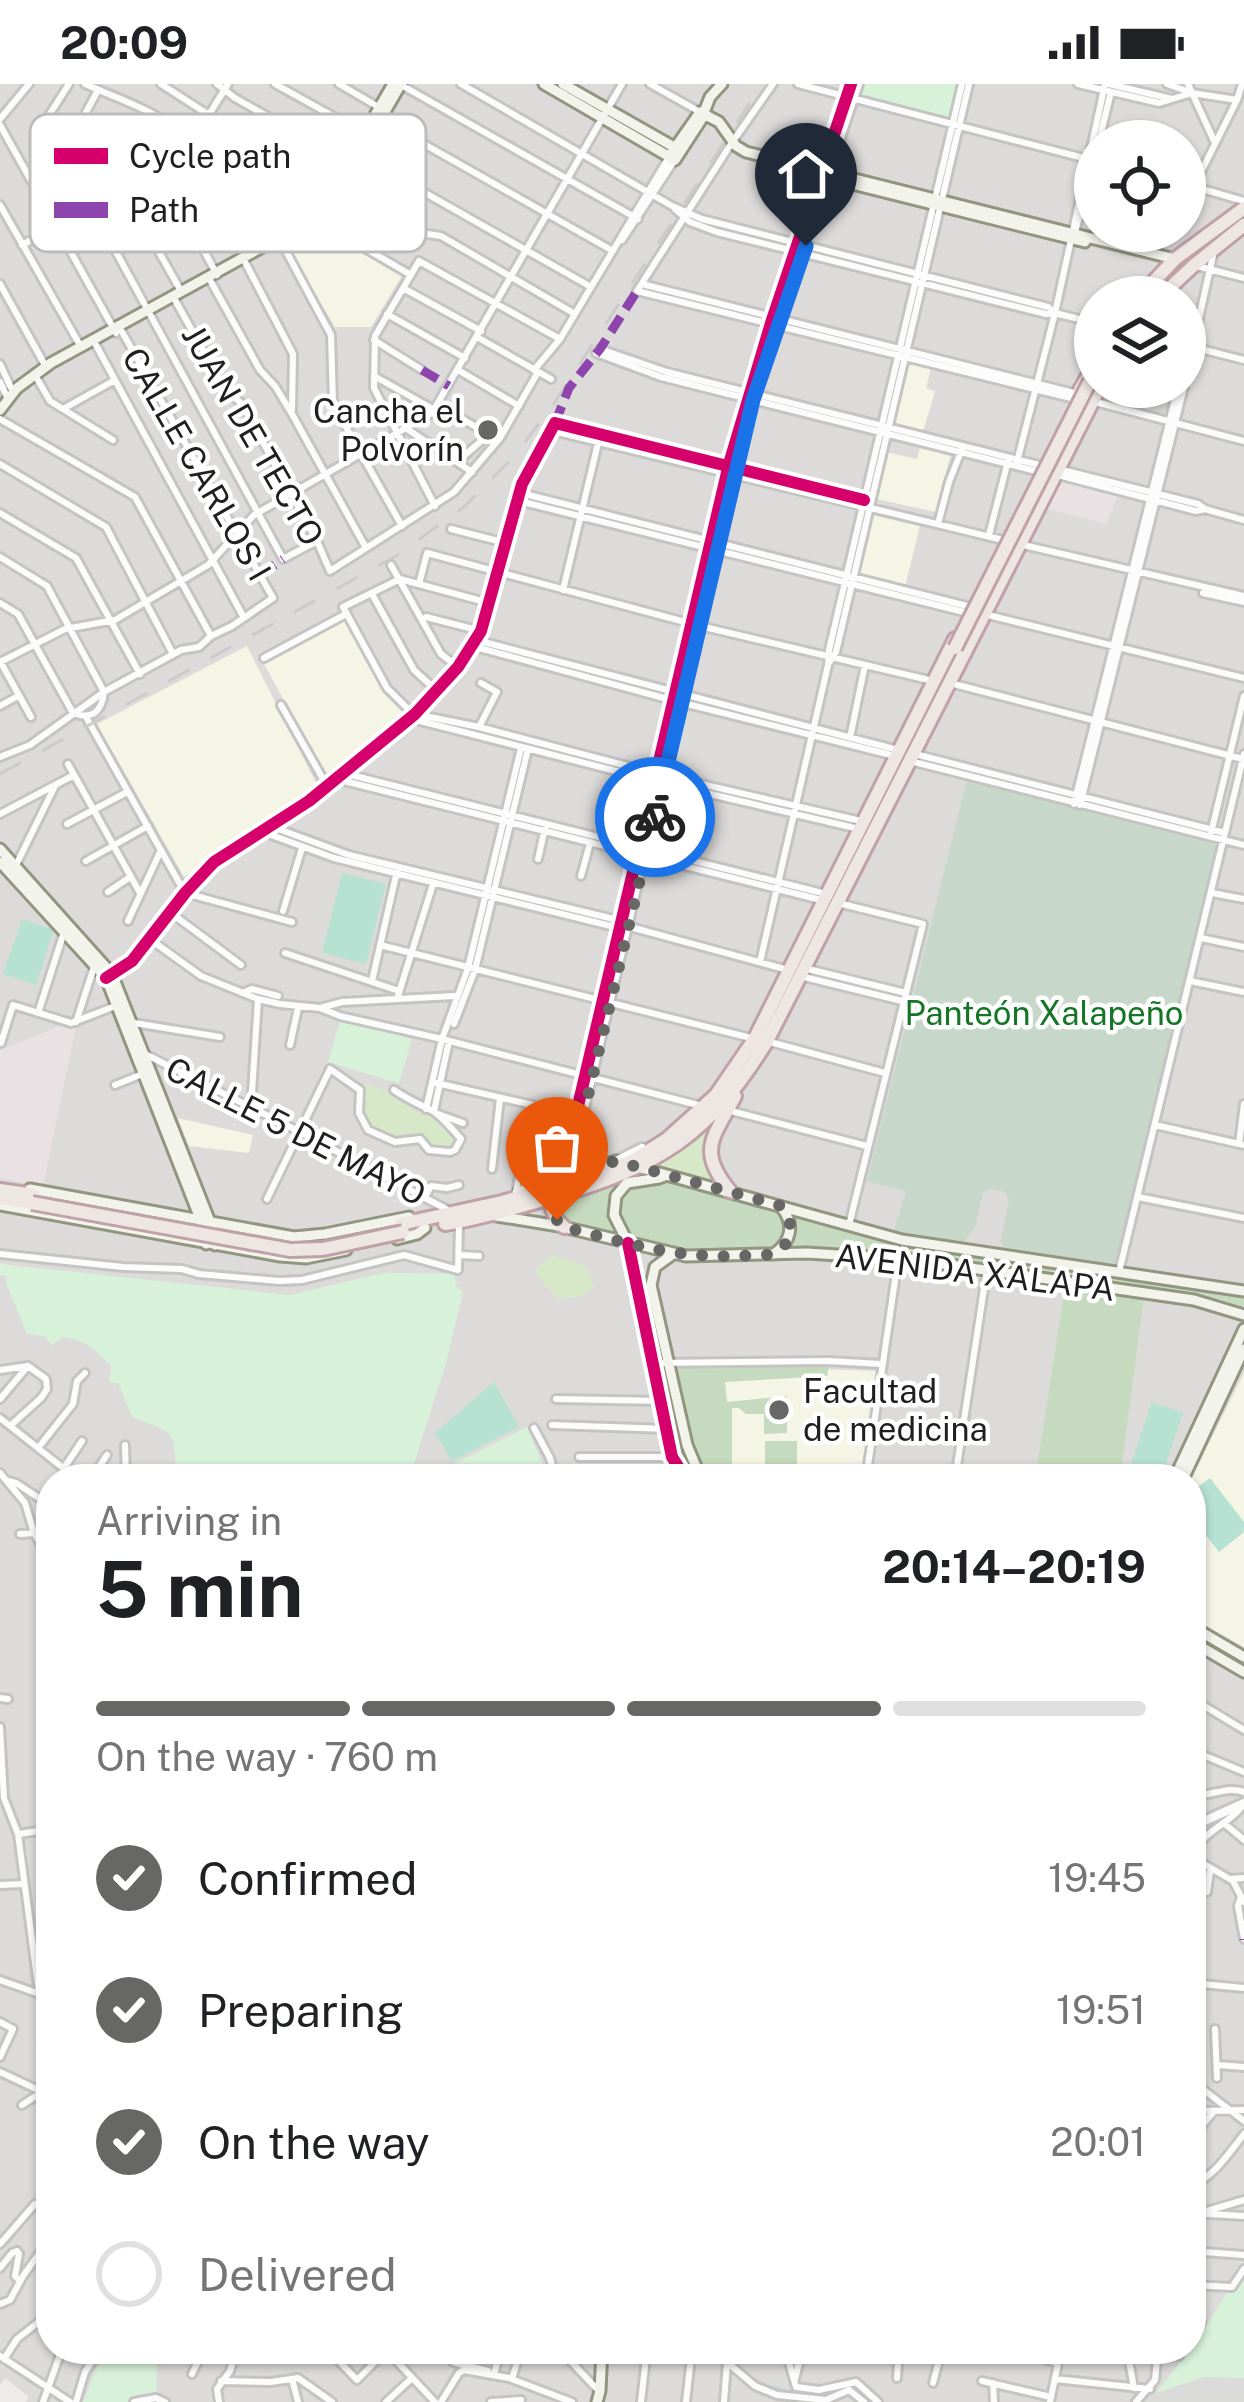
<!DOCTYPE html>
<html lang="en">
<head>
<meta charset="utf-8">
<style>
	:root { --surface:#fff; --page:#f2f2f2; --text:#202124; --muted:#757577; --line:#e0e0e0; --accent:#676765 }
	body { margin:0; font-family:"Public Sans",sans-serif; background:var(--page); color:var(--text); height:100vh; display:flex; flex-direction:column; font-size:45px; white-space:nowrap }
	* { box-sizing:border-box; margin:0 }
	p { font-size:39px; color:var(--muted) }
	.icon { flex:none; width:66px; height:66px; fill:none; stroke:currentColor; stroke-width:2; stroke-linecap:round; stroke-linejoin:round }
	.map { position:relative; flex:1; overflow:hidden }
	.side { position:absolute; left:36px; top:1380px; width:1170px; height:900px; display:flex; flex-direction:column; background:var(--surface); border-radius:48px; box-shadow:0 3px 9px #0004 }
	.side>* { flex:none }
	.fabs { position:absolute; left:1074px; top:36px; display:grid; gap:24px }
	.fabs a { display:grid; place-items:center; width:132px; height:132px; border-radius:50%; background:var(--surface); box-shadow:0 3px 9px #0004; font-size:60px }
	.pin { position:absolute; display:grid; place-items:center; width:102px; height:102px; color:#fff; margin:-123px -51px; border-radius:50% 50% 50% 0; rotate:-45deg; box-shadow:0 0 12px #0007 }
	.pin .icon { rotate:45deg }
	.courier { position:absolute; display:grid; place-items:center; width:120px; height:120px; margin:-60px; border:9px solid #1a73e8; border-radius:50%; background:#fff; color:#222; box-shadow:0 3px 15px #0007 }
	.head em { font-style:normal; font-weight:700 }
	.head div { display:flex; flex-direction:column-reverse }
	.head { display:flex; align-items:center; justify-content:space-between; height:204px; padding:0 60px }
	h1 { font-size:78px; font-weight:700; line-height:90px }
	.bar { display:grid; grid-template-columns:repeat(4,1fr); gap:18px 12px; align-content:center; height:144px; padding:0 60px }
	.bar i { height:15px; border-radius:9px; background:var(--line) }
	.bar .current { background:var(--accent) }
	.bar p { grid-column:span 4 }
	ol { padding:0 60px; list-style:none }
	li { display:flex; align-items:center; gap:36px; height:132px }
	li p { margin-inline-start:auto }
	li .icon { padding:12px; border-radius:50%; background:var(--accent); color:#fff; stroke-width:4 }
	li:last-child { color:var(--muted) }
	li i { width:66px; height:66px; border:6px solid var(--line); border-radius:50% }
	.status { display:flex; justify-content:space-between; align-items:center; height:84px; padding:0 60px; background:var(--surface); direction:ltr }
	.status svg { height:33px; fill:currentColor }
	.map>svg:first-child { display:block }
	.residential { fill:#dcdbd9; fill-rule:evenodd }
	.industrial { fill:#eae1e5 }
	.education { fill:#f4f5e4 }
	.religious { fill:#dbdbd9 }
	.grass { fill:#d7e8c9 }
	.forest { fill:#c6dabf }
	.cemetery { fill:#c7d7c9 }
	.park { fill:#d8f2da }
	.pitch { fill:#b6e1d3 }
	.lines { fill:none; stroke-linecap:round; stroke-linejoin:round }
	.stream { stroke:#bdd4de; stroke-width:3 }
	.minor-casing { stroke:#c4c4c2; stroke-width:12 }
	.tertiary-casing { stroke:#c4c4c2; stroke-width:14 }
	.secondary-casing { stroke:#929681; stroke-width:15 }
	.trunk-casing { stroke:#c0a1a7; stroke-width:18 }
	.minor { stroke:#fcfcfc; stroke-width:6 }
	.tertiary { stroke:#fcfcfc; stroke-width:8 }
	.secondary { stroke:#f2f3eb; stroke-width:9 }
	.trunk { stroke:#ede6e2; stroke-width:12 }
	.rail { stroke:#cbcbca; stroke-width:3; stroke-dasharray:24 24; stroke-linecap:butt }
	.trunk-bridge-casing { stroke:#c0a1a7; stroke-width:18; stroke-linecap:butt }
	.trunk-bridge { stroke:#ede6e2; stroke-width:12 }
	.quiet { stroke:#8e44ad; stroke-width:9; stroke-dasharray:18 9; stroke-linecap:butt }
	.cycleway-casing { stroke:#fff; stroke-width:20 }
	.cycleway { stroke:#d6006c; stroke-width:12 }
	.done { stroke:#676765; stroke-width:12; stroke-dasharray:0 21.6 }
	.route { stroke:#1a73e8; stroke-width:15 }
	.poi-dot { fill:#676765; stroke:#fff; stroke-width:4.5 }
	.labels { text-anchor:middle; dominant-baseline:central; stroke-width:9; stroke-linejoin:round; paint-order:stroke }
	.poi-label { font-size:33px; fill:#1f1f1f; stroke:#fff; text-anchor:end }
	.street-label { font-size:33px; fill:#1f1f1f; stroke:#fff }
	.park-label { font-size:33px; fill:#147625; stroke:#fff }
	.key { fill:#fff; stroke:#bcbcbc; stroke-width:3 }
	.key-label { font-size:33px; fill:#1f1f1f }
</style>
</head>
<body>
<div class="status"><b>20:09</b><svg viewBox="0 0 49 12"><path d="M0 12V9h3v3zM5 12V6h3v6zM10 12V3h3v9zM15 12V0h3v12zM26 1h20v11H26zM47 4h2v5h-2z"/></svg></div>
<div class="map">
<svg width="1244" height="2318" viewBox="0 0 1244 2318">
	<rect width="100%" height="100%" fill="#edece8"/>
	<path class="residential" d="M0,0h1244v2318h-1218l3,-5 -24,-19 -5,7zM1095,57h90v90h-90zM1095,213h90v90h-90zM51,1395h1140v870h-1140z"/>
	<path class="industrial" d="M1059,395l58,16 -10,29 -61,-15z
		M63,941l13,2 -33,159 -43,-8v-128z"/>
	<path class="education" d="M321,140l82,50 -32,53h-36l-49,-82z
		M909,279l22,5 -5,20 9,3 -12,41 -30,-8z
		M921,360l30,9 -15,59 -60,-13 10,-47 31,7z
		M872,431l48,11 -15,61 -46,-13z
		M343,533l36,68 26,26 -79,67 -64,-118z
		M247,562l70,139 -133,92 -87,-153z
		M178,1034l75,17 -4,18 -60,-7z
		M674,1281l204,6 -15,108h-145z
		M1244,1289v274l-53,-30v-138z"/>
	<path class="religious" d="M1192,2286l52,6v26h-101l5,-8z"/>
	<path class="grass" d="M365,1000l26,9 31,22 11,-1 8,12 13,9 -3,10 -5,3 -18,-2 -7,-10 -12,-1 -10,5c-32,-12 -42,-19 -34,-56z
		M726,1022l-15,29 9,50 -69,-19z
		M552,1171l34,11 8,21 -10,8 -26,4 -24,-28z"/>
	<path class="forest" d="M635,1086l25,5 -24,2 -13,5 -12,25 7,31 -57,-17 -4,-9 1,-15z
		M650,1096h29l100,30c7,15 5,26 -5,38l-33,6 -34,1 -79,-13c-16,-35 -17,-50 22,-62z
		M788,1128l94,27 362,54v16c-53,-18 -109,-23 -164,-31 -99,-13 -197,-21 -296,-28z
		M1065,1204l79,9 -24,182h-85z
		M674,1281l155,1 -2,10 -102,6 2,20 60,-6v37l-23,1v-20h-18l-7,-6h-7v57l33,1v-25h32v38c-17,0 -64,4 -78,0 -30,-8 -39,-86 -45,-114z"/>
	<path class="cemetery" d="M967,696l253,64 -105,422 -110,-17 -4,-8 8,-42 -4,-7 -16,-3 -6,4 -8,34 -12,16 -70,-9 13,-43 -39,-10z"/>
	<path class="park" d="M861,0h96l-8,34 -92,-22z
		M341,934l71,21 -13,44 -71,-21z
		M0,1180l290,31 94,-22 70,1 2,12 7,6 -17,71 -37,116h-232c-5,-53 2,-43 -45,-62l-14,-34 -9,-1 2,-16c-16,-17 -26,-27 -49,-29l-10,8 -8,-9 -17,-2 -21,-51 1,-7 -7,-1z
		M527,1343l22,52h-106l11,-15z
		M1244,2183v111l-40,-1 -48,16 35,-44z
		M112,2265h45l-1,53h-73l14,-34z"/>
	<path class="pitch" d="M342,789l44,11 -20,80 -44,-11z
		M22,835l32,11 -18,55 -33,-11z
		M494,1298l25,45 -67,34 -17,-28z
		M1152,1318l31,11 -21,63 -31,-11z
		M1210,1394l34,44v10l-25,20 -28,-36v-24z"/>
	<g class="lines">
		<path class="stream" d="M724,2265c8,10 16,22 27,29 19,12 67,23 86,12
			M851,2302l17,16"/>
		<g class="minor-casing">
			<path id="minor" d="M85,0c29,13 66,25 91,45 12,11 16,29 29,40l47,85
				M161,0l48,31
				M217,0l18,14 113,64
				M275,0l92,51
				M339,0l36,21
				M461,0l211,122 30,13 346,88 7,6
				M650,0l50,28
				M773,0l-42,60 -94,147 438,108
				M798,0l297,77
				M1078,0l81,19 33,-10
				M1109,0l63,15
				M1167,0l25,9 45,7
				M1188,0l27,59
				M401,1l237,134
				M98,6l-21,39 22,17 82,145
				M378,34l235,133
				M0,35l29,-35
				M46,39l237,436 34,-18
				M203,40l125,72
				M0,41l116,208
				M37,50l32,-50
				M1099,57l12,-49
				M189,63l39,-63
				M135,65l24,17 58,109
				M360,72l231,131
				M71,87l17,-34
				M208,87l93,53
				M1185,100l59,17
				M1194,102l43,-86 5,-16
				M342,106l72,42 27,4 134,78
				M0,121l81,142
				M675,125l15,13 27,10 329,82 9,-1 40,10
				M315,135l96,56
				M1074,152l21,-80
				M280,156l51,95 2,69 69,122
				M622,156l52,-79
				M407,160l7,-12
				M22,161l69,-38
				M419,177l-44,75 -1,52 61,118
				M419,177l141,78
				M245,178l48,92 -1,56
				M1197,182l47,12
				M210,196l50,90 15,16 17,28 74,134
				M0,200l46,83
				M642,200l436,110
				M403,204l78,43
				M175,216l49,88 18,16 75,137 13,30 124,-79 46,-54 38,-66
				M387,230l78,44
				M477,253l74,42
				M374,256l48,30
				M96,261l147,271
				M1185,261l59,15
				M600,265l67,23 376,94
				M596,269l65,24 379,95
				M0,280l13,28
				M458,286l61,36
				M534,286l26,-31 109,-182
				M35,291l15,26 63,39
				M374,292l59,33
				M1185,297l29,-130
				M0,298l8,17
				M1092,317l152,40
				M438,321l38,22
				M63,325l52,-29
				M0,335l135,78 76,139
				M407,345l65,43
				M553,347l454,110
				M457,378l23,-20
				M1017,378l38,-149 50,-229
				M0,380l106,63 67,127
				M1062,386l136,34 7,5 39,11
				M1058,391l138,36 9,-2
				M521,409l450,114
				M519,417l449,112
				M0,429l76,45 64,116
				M938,440l11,-42 13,-33
				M451,445l55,14
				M989,451l19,-74
				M1019,460l225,52
				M0,473l47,29 57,106c-2,20 -12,28 -31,21l-55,-99 -18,-11
				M391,481l50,89 17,13
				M419,500l8,-31 273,73 233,55
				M563,506l35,-147
				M1203,509l41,9
				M372,510l42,76 23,21
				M489,519l-89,-24 -57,28 44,81 33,33 243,62 196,46
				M988,531l256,63
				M426,533l55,14
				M476,556l422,110
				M472,562l203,55 220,55
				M264,574l82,-44
				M0,577l31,56
				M0,578l65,-33 50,-9 93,-55 46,-50 178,-102 190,-329
				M829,579l7,-11 133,-568
				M950,599l293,76
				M281,621l46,81
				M0,622l18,-10
				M415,630l64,13 179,47 203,47
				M86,633l99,176 107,29
				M479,643l18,-35 -16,-9
				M850,654l15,-73
				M915,670l310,79
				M0,673l30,-12 74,-53 77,-42 18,-3 12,-11 21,-10 41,-28 -152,-268
				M910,677l334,84
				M68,680l72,129
				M343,689l483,121
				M336,695l485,121
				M1074,720l104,-417
				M1080,721l104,-418
				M0,730l74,-39
				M67,740l60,-32
				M273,743l76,28 273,66 12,7 154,42
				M263,748l71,26 285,70
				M1211,749l33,-137
				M538,775l7,-31
				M86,777l62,-35
				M17,779l38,-77
				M581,792l9,-33
				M108,808l22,-15
				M1212,809l32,6
				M838,819l85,21 -74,301
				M283,827l19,-63
				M171,829l70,52
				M128,837l33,-71
				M1201,854l43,9
				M151,856l50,36 57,23 22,5 40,4 20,8 102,23 256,66
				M380,861l371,93
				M285,869l114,38
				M760,878l68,-297 1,-15 133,-566
				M804,884l102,25
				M109,892l23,-15 16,-16 37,-52 29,-31 95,-61 106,-87 43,-47 23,-36 41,-147 33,-61 309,77
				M800,892l102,25
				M372,897l25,-110
				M1190,897l54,11
				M243,909l9,-4 26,7
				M397,915l36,-115
				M320,924l22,-6 112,-6
				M38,929l26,-81
				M76,938l18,-55
				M128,938l92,15
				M454,940l21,-54 53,-221
				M770,958l115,31
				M1,959l12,-38 58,18 47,-18
				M290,961l8,-37
				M145,970l155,78 146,77
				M432,998l101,23 -17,87
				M115,1001l30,-12
				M251,1024l7,-109
				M426,1025l16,-70 26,-71 53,-220
				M434,1027l15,-70
				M731,1027l136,35
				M438,1030l25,9
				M1155,1041l89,20
				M1239,1060l5,-40
				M492,1085l8,-71
				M569,1091l184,-775 106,-316
				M561,1092l168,-712 42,-141 80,-239
				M425,1113l6,-11 16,2 12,-3
				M1138,1113l106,21
				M267,1115l63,-130 30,21 -1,23 9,17 27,12 25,-3 9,11 21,2 5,-2 6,-11c-6,-7 -22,-25 -30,-29 -13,-6 -24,-11 -37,-20
				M0,1170l123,13 59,2 17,5 80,7 23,-1 102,-25 54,15 1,-47
				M460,1171l19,1
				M1119,1188l125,-518
				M654,1279l175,-2 52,3
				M0,1286l28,-4
				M0,1315l28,-33
				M556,1315l106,2
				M0,1334l77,61
				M552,1341l116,4
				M10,1342l31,-28 6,-9 -1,-10 -18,-13
				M534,1344l16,30 5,21
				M125,1361l1,34
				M38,1364l35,-44 4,-23 8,-8
				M579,1373h96
				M64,1384l18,-27
				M0,1389l25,30 9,30 17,28
				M554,1390l25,5
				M91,1395l16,-24
				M866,1395l32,-219
				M955,1395l32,-210
				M8,1397l8,2 35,23
				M20,1450l14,-1
				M0,1614l8,1
				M1191,1614l53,32
				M0,1643l4,71 14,36 21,159
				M1191,1666l53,22
				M1191,1709c17,6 35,-8 53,-1
				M1242,1722c-12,18 -42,26 -47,48l4,7 34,20 11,21
				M1225,1740l19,16
				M19,1750l32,-5
				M1230,1795l14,-1
				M0,1801l23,-1
				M1191,1808h16l3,-21
				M1241,1813l-3,9 6,33
				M1191,1862l4,6 -4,25
				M0,1896l51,18
				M1191,1899l53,5
				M0,1938l13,7 -13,28
				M1215,1945l2,49
				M1218,1981l26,2
				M0,1988l51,24
				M1191,1996l53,41
				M22,2021l20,-13
				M51,2024l-8,40 2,11 6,2
				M1191,2027l53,-1
				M1191,2055l23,-28
				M1191,2102c24,-10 37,-32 53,-52
				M1207,2127l37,-11
				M1191,2129l53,3
				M0,2160l35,-40 16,-3
				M1191,2167l53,4
				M0,2184l12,-15 5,-2 2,3 -4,22 5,5
				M1191,2201l41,2 12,-18
				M0,2220l10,-4 13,-24 21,-29h7
				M1191,2237l10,1
				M339,2265l-6,6 24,25 29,-29
				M455,2265l-2,13 35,9
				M559,2265l38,40
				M785,2265l11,38
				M801,2265l60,7h38
				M1011,2265l47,14
				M1105,2265l74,7
				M1127,2266l7,38
				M388,2268l47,50
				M0,2272l70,46
				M4,2275l13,-20 23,-18 11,-26
				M727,2278l28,24 22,9 49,5 23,-10 15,12
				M192,2290l12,-25
				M494,2290l7,-25
				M897,2294l2,-29
				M292,2295l6,23
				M512,2295l9,-30
				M795,2295l5,-20
				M1055,2295l95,10
				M221,2297l50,1 27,-4 34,24
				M982,2297l69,16
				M933,2299l9,-34
				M993,2299l1,19
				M796,2303l23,3 37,-8 22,20
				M43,2318l19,-53
				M76,2318l9,-30 15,-23
				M134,2318l22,-4 9,4
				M219,2318l-2,-13 13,-18 7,-22
				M386,2318l26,-24
				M441,2318l18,-29 5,-3 45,8 63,24
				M491,2318l30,-2
				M641,2318l6,-53
				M686,2318l6,-53
				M724,2318l3,-40
				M1050,2318l11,-53
				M1136,2318l19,-22 3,-31"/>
		</g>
		<g class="tertiary-casing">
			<path id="tertiary" d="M616,1077l26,-13
				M1191,1743l53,-24"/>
		</g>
		<g class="secondary-casing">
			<path id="secondary" d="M544,0l131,76 26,-40 9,-23 12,-13
				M563,0l118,67
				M700,28l19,10 17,24 10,6 429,107
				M672,68l28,-40
				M792,85l293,73
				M315,129l13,-17 65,-112
				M0,326l17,-22 34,-25 268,-147 21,-27 61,-105
				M0,765l112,125 98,248 5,23
				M0,778l106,116 95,243 5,23
				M667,1091l-8,3 -32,5 -11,13 -2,19 14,28 12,50 32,154 16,32
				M30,1105l264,48 31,-3 84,-17
				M519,1107l97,-30 286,79 342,51
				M0,1121l280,51 26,2 40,-8
				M497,1132l62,10 127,30 121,-3 108,7 279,40 50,15
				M397,1155l20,-5 8,-6
				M673,1170l-18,13 -4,18 36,160 10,24 10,10
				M774,1170c17,-12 21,-29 8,-46
				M1174,1395l70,-150
				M1183,1395l61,-130
				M1191,1542l53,31
				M1191,1557l53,31
				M597,2318l3,-11 2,-42"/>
		</g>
		<g class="trunk-casing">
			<path id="trunk" d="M1139,213l36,-38 69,-51
				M1160,213l33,-31 51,-41
				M1080,306l15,-26
				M0,1106l34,5
				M730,1107c-34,-41 -16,-54 5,-95
				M559,1108l-7,17 5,11 7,7
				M0,1114l32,5
				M401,1140l101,-22 100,-29 30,-12 35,-22 49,-44 39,-57 200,-399
				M445,1140c37,-6 73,-17 109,-27 105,-31 155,-61 213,-156l333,-654"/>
		</g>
		<use href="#minor" class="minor"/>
		<use href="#tertiary" class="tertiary"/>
		<use href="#secondary" class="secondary"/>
		<use href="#trunk" class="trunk"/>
		<path class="rail" d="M0,690l396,-218 69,-50 52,-53 38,-51 207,-318"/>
		<g class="trunk-bridge-casing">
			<path id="trunk-bridge" d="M955,564l135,-267
				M32,1119l258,47 33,-1 80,-17"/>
		</g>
		<use href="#trunk-bridge" class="trunk-bridge"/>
		<path class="quiet" d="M422,286l27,16
			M555,339l14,-35 31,-39 37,-58
			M260,491l23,-16
			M1191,1740l4,2
			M1244,1855v1
			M38,1959l13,8
			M861,2272v-7"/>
		<g class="cycleway-casing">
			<path id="cycleway" d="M106,894l26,-17 53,-68 29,-31 95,-61 106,-87 43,-47 23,-36 41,-147 33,-61 309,77
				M561,1094l168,-714 42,-141 80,-239
				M628,1159l44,214 14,22"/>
		</g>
		<use href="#cycleway" class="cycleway"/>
	</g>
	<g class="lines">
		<path class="done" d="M557,1136l7,7c62,16 110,31 175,29 18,-1 41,3 49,-17 6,-13 0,-24 -9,-34l-163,-44 -47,14 86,-358"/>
		<path class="route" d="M655,733l98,-417 53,-154"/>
	</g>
	<g class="poi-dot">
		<circle cx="488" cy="346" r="12"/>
		<circle cx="779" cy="1326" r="12"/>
	</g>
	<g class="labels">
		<g class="poi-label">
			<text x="464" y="327">Cancha el<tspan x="464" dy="38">Polvorín</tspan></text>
			<text x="803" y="1307" text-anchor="start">Facultad<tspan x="803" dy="38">de medicina</tspan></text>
		</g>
		<g class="street-label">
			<text transform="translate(253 351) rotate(60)">JUAN DE TECTO</text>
			<text transform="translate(197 380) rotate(60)">CALLE CARLOS I</text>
			<text transform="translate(296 1047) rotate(27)">CALLE 5 DE MAYO</text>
			<text transform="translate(975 1188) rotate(7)">AVENIDA XALAPA</text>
		</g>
		<g class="park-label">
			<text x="1044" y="929">Panteón Xalapeño</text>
		</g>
	</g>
	<rect x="30" y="30" width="396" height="138" rx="18" class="key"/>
	<rect x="54" y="64" width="54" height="16" fill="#d6006c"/>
	<rect x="54" y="118" width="54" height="16" fill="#8e44ad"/>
	<g class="key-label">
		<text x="129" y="84">Cycle path</text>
		<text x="129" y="138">Path</text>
	</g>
</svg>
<div class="fabs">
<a><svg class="icon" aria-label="locate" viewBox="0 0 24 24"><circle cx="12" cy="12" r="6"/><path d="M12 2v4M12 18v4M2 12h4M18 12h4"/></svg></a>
<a><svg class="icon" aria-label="layers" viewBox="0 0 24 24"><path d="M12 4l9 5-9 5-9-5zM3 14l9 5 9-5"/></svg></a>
</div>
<div class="pin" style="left:557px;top:1136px;background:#ea580c"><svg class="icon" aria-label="bag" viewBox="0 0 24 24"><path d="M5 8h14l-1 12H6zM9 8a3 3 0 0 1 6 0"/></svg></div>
<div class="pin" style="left:806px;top:162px;background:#1f2937"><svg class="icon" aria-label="home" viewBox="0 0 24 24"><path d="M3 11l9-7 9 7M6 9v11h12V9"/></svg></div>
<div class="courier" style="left:655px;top:733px"><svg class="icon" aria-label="bike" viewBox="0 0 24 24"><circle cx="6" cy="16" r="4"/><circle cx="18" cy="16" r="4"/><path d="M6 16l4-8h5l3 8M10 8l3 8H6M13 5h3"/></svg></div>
<section class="side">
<div class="head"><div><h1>5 min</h1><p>Arriving in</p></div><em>20:14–20:19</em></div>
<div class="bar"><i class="current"></i><i class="current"></i><i class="current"></i><i></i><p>On the way · 760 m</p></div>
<ol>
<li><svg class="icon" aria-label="check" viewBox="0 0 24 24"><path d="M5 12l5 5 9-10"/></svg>Confirmed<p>19:45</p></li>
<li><svg class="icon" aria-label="check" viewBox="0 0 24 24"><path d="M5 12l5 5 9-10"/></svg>Preparing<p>19:51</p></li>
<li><svg class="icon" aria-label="check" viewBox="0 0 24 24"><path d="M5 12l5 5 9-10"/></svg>On the way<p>20:01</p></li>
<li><i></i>Delivered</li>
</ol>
</section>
</div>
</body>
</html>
